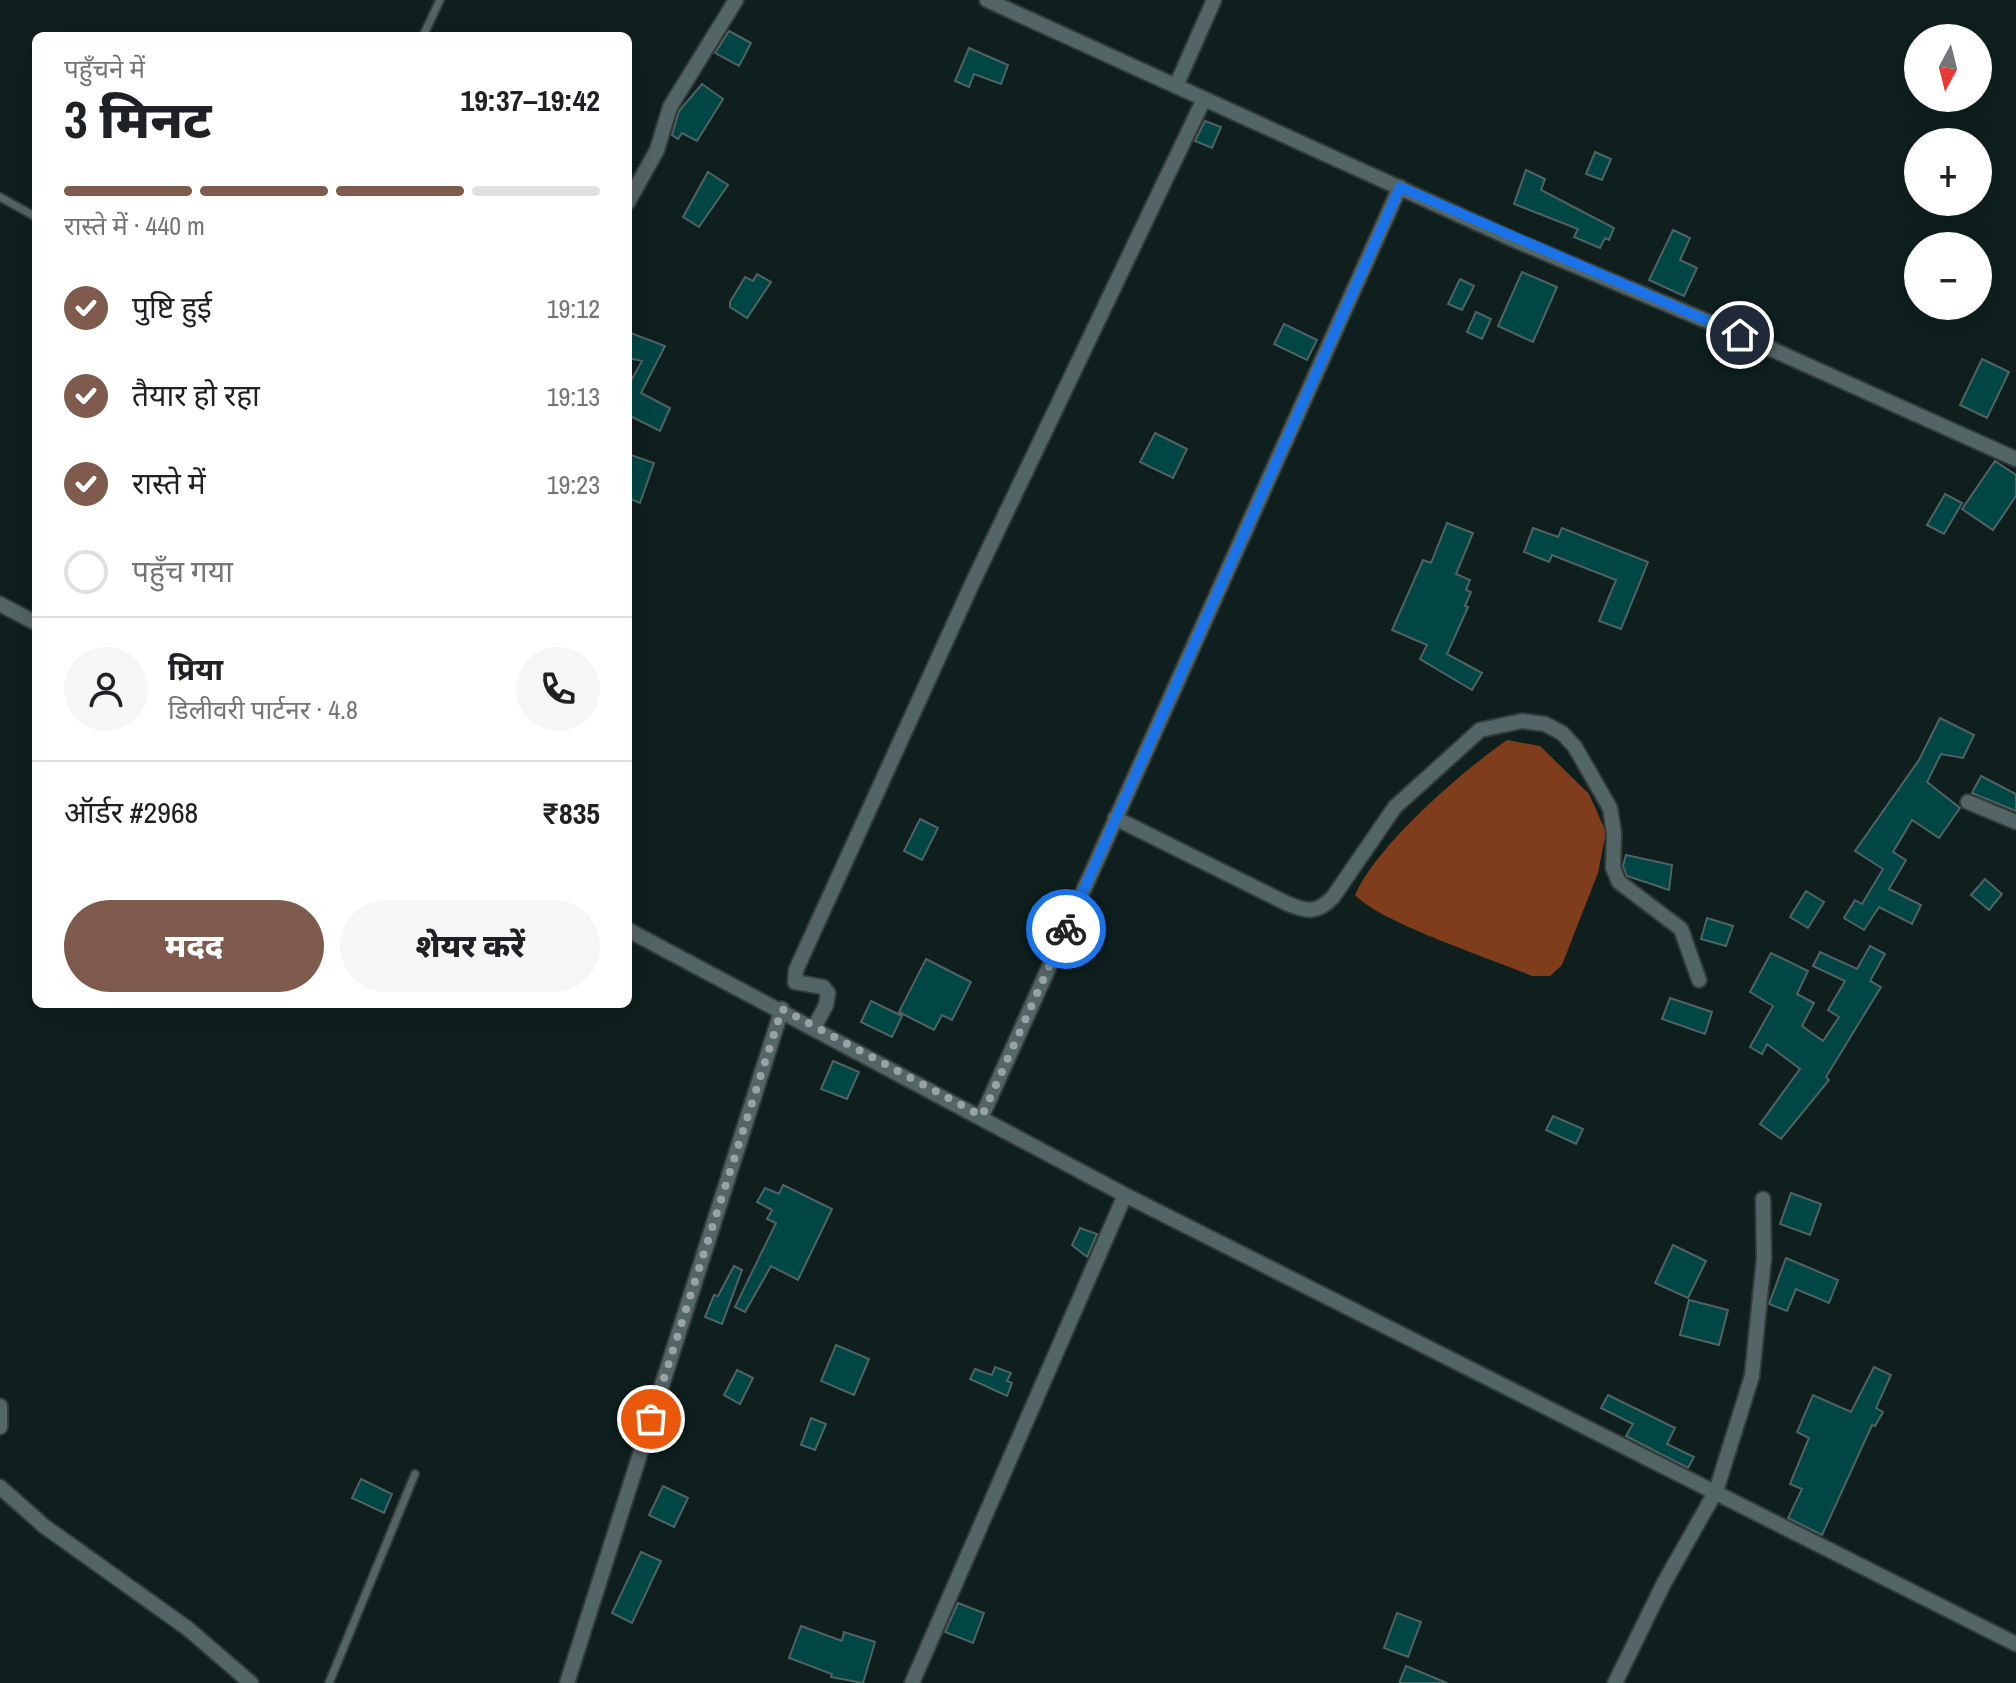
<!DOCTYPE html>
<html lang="hi">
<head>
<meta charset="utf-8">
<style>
	:root { --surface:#fff; --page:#f6f6f6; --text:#202124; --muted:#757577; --line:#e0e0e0; --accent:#7e5b4c }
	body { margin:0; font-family:"Archivo Narrow","Noto Sans Devanagari",sans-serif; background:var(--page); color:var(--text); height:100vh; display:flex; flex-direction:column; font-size:30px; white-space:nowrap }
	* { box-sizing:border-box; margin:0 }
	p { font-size:26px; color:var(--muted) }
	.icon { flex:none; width:44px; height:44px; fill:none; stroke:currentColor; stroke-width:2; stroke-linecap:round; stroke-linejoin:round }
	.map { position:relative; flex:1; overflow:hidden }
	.sheet { position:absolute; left:32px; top:32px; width:600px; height:976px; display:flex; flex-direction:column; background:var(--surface); border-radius:12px; box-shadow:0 8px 32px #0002 }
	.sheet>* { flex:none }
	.needle { width:52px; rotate:187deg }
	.controls { position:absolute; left:1904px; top:24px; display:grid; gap:16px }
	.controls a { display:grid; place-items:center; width:88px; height:88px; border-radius:50%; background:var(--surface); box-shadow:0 8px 32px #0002; font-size:40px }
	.pin { position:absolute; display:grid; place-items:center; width:68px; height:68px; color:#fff; margin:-34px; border:4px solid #fff; border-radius:50%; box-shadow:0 2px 8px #0007 }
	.courier { position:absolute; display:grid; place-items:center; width:80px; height:80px; margin:-40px; border:6px solid #1a73e8; border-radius:50%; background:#fff; color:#222; box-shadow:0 2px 10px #0007 }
	.headline em { font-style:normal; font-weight:800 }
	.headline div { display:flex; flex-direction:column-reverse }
	.headline { display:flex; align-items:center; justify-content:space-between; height:136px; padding:0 32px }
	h1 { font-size:52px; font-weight:800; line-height:60px }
	.bar { display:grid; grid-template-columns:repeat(4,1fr); gap:12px 8px; align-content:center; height:96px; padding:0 32px }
	.bar i { height:10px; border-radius:6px; background:var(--line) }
	.bar .selected { background:var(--accent) }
	.bar p { grid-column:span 4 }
	.line { display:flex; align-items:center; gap:20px; padding:0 32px; border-top:2px solid var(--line) }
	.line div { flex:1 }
	.round { display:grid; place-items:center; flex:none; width:84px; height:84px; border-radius:42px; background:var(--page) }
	ol { padding:0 32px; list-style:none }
	li { display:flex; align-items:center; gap:24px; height:88px }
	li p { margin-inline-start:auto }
	li .icon { padding:8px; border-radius:50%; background:var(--accent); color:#fff; stroke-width:4 }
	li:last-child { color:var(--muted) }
	li i { width:44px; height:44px; border:4px solid var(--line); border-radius:50% }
	.cta { display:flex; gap:16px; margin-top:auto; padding:16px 32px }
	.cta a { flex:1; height:92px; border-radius:48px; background:var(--accent); color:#fff; font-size:32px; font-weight:800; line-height:92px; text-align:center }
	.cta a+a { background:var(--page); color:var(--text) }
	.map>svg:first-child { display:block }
	.water { fill:#803d1b }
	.building { fill:#004644; stroke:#506362; stroke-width:2 }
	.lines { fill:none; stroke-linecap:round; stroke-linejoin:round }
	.lane-casing { stroke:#323b3a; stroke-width:11 }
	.street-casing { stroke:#323b3a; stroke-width:18 }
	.lane { stroke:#536564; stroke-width:7 }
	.street { stroke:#536564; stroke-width:14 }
	.done { stroke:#97a4a3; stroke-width:8; stroke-dasharray:0 14.4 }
	.route { stroke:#1a73e8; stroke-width:10 }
</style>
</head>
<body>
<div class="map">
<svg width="2016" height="1683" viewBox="0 0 2016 1683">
	<rect width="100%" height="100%" fill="#0e1f1e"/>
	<path class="water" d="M1507,740l33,6 49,48 17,38 -8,41 -15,38 -21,54 -12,11h-18c-42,-18 -151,-53 -177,-81 23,-51 105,-122 152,-155z"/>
	<path class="building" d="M729,31l22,12 -12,23 -24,-13z
		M969,48l39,17 -7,19 -27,-10 -5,13 -14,-6z
		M702,84l21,15 -26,42 -15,-8 -4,6 -6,-4 7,-24z
		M1205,121l16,6 -9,21 -17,-7z
		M1595,152l16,7 -9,21 -16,-6z
		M1526,170l19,9 -4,11 73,38 -5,12 -4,-2 -5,10 -26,-11 4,-8 -64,-25z
		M708,172l20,13 -29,42 -16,-10z
		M1673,230l17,8 -10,22 17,8 -13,28 -35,-16z
		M1522,272l35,15 -24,55 -35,-16z
		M757,274l14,8 -24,36 -17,-11v-5l15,-25 8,4z
		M1460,279l14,7 -12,24 -14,-6z
		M1476,312l15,7 -9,20 -15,-7z
		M1284,324l33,16 -10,20 -33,-16z
		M628,332l37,14 -24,47 29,15 -10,23 -30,-15 -2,5v-35l14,-25 -14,-3z
		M1982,359l27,13 -22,46 -27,-13z
		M1155,433l32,16 -14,29 -33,-16z
		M628,454l26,9 -14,40 -12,-5z
		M1995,461l21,14v21l-23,34 -31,-21z
		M1945,494l17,9 -18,31 -17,-9z
		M1447,523l26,10 -17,41 14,6 -4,10 5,2 -6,14 3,1 -21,47 35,19 -10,17 -52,-31 7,-14 -35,-15 31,-70 8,3z
		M1533,528l25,9 4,-9 86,34 -27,67 -22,-8 17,-41 -64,-25 -3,7 -25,-10z
		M1940,718l34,17 -11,23 -22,-4 -14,28 33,26 -21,30 -27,-18 -19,32 13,8 -17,29 32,16 -9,19 -33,-17 -15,23 -20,-12 11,-18 7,4 21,-35 -28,-18 64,-91z
		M1981,776l35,18v17l-44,-18z
		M920,819l18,9 -16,32 -18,-9z
		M1626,855l46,10 -3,25 -42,-14 -4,-10z
		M1985,879l17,15 -13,16 -18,-15z
		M1806,891l18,11 -16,26 -18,-11z
		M1707,918l26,8 -7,20 -25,-7z
		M1870,946l15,8 -15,27 11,6 -55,90 3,3 -48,59 -21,-15 40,-55 -33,-25 -5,10 -12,-7 23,-41 -23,-14 21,-39 37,18 -11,23 17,9 -12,23 21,15 16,-24 -11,-7 17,-29 -32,-15 7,-14 37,17z
		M926,959l45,23 -19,38 -10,-5 -8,15 -35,-18z
		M1670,998l42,14 -7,22 -43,-15z
		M871,1001l31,15 -10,21 -31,-15z
		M833,1061l26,11 -12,27 -26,-10z
		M1553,1116l30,13 -7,15 -30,-14z
		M783,1185l49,24 -34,71 -27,-14 -26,46 -10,-5 41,-84 -9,-4 5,-9 -15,-8 8,-14 14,6z
		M1791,1193l30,11 -11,31 -30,-11z
		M1080,1228l17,6 -10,23 -15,-12z
		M1673,1245l33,16 -18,37 -33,-15z
		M1786,1258l52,22 -9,23 -33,-14 -9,22 -18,-7z
		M734,1266l8,4 -20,54 -17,-7 9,-22 4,1z
		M1689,1300l39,10 -9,35 -39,-10z
		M836,1345l33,14 -15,36 -33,-14z
		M995,1367l16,6 -4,8 5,2 -5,13 -37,-17 5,-10 17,6z
		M1874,1367l17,8 -15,33 7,4 -8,14 -3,-1 -50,110 -34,-17 14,-29 -12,-5 19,-46 -12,-6 16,-37 38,17z
		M737,1370l16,8 -13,26 -16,-9z
		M1608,1395l67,33 -8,16 27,13 -6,11 -62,-32 7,-12 -32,-16z
		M811,1418l15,6 -11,26 -14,-5z
		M361,1479l31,15 -8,19 -32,-15z
		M663,1486l25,12 -14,29 -25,-12z
		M641,1552l20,9 -29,62 -20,-10z
		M958,1603l26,10 -11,30 -28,-11z
		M1397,1613l24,9 -13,35 -24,-9z
		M801,1626l41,15 2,-9 31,10 -12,41 -32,-6 1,-3 -43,-16z
		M1406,1666l41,17h-48z"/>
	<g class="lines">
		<g class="lane-casing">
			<path id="lane" d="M423,36l17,-36
				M0,197l36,20
				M329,1683l86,-209"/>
		</g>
		<g class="street-casing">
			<path id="street" d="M987,0l525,239 228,96 276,124
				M1176,86l38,-86
				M628,202l29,-52 13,-43 66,-107
				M0,604l36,19
				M1968,802l48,20
				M1115,818l171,85c21,9 31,11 47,-6l62,-90 85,-77 42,-9 23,3 17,9 13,14 35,61 4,25 -1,35 6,14 62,47 18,51
				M628,930l497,265 891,449
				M815,1026l11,-21 2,-12 -5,-6 -28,-5 1,-12 176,-386 232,-485
				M982,1116l418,-929
				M0,1406v21
				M0,1487l44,39 143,102 64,55
				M567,1683l215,-674
				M912,1683l213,-488
				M1615,1683l49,-100 52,-92 36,-115 12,-118 -1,-59"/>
		</g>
		<use href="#lane" class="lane"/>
		<use href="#street" class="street"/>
	</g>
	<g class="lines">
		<path class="done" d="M651,1419l131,-410 200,107 84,-187"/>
		<path class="route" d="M1066,929l334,-742 340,148"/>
	</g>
</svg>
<div class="controls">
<a><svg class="needle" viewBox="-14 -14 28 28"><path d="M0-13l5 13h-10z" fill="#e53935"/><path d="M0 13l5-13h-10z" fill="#757577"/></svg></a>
<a>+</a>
<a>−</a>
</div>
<div class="pin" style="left:651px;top:1419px;background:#ea580c"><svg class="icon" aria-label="bag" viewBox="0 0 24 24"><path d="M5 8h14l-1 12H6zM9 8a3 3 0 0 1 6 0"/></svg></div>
<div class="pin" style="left:1740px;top:335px;background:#1f2937"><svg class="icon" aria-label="home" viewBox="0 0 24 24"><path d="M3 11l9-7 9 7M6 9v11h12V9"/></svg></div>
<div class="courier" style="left:1066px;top:929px"><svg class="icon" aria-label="bike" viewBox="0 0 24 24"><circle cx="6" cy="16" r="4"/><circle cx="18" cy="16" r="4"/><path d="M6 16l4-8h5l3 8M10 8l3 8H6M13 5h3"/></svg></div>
<section class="sheet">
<div class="headline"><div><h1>3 मिनट</h1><p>पहुँचने में</p></div><em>19:37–19:42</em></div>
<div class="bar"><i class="selected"></i><i class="selected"></i><i class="selected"></i><i></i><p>रास्ते में · 440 m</p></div>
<ol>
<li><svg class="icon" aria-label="check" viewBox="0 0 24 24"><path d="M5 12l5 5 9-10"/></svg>पुष्टि हुई<p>19:12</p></li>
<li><svg class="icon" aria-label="check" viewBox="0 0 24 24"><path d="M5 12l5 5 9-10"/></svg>तैयार हो रहा<p>19:13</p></li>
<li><svg class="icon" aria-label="check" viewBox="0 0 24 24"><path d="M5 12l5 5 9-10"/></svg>रास्ते में<p>19:23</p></li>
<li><i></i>पहुँच गया</li>
</ol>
<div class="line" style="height:144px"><a class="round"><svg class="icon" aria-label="person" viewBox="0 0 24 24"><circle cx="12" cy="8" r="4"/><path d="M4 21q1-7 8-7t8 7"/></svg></a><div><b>प्रिया</b><p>डिलीवरी पार्टनर · 4.8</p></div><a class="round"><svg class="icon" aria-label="phone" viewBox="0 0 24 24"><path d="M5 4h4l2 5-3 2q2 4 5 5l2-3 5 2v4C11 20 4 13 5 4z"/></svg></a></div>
<div class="line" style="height:104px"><div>ऑर्डर #2968</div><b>₹835</b></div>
<div class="cta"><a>मदद</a><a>शेयर करें</a></div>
</section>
</div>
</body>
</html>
